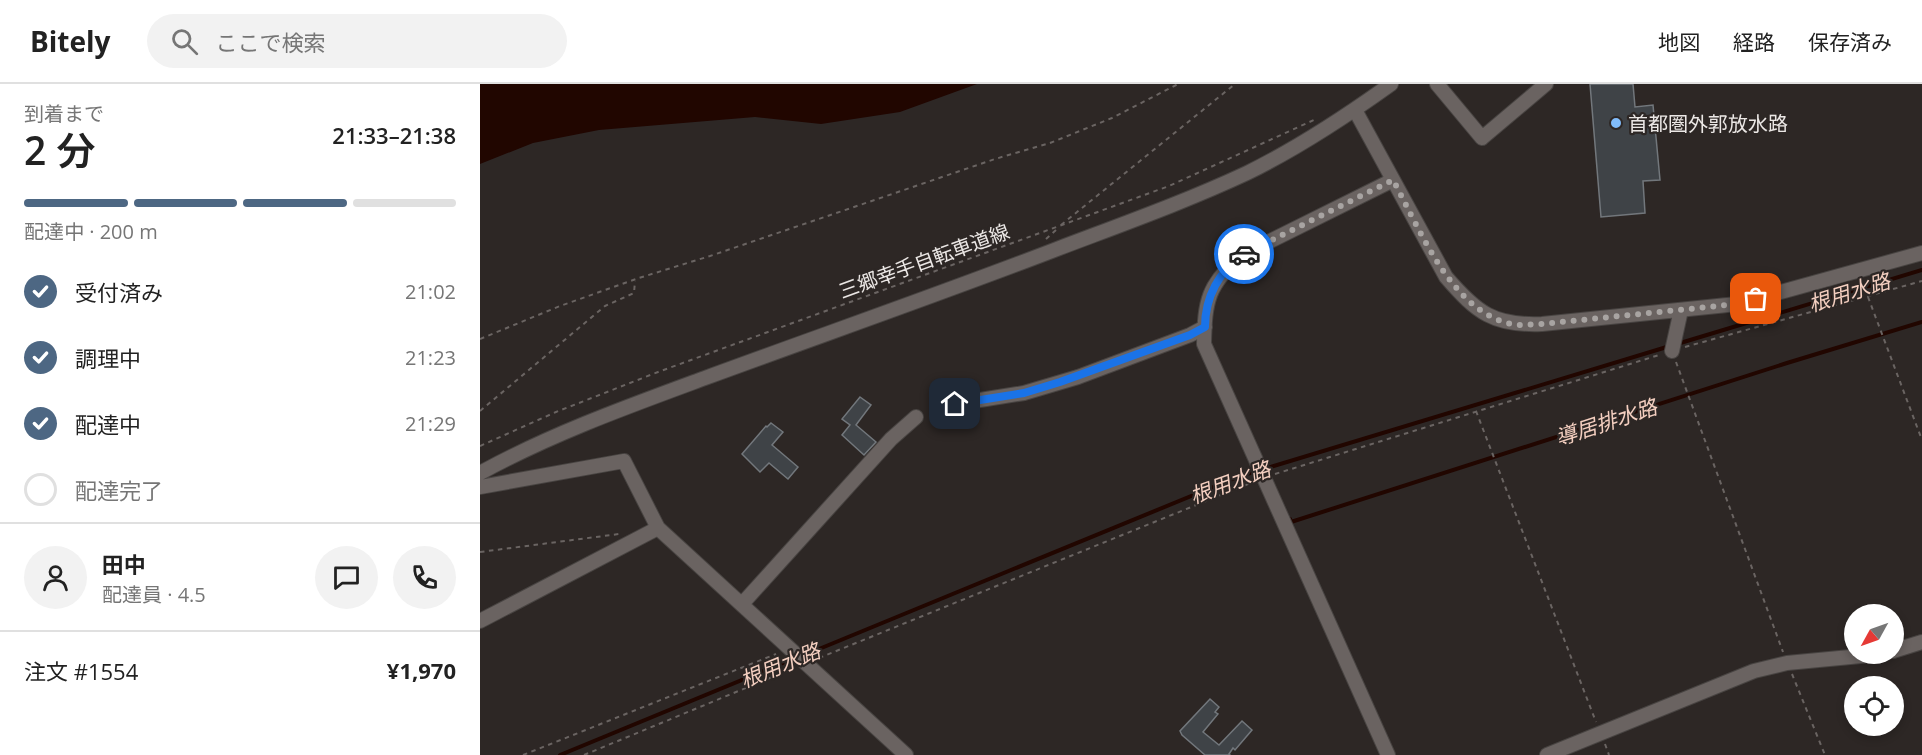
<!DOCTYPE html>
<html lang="ja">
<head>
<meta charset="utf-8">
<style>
	:root { --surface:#fff; --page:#f2f2f2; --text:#222; --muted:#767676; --line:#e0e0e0; --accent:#4d6783 }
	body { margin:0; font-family:"Open Sans","Noto Sans JP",sans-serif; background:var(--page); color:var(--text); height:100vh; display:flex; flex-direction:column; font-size:22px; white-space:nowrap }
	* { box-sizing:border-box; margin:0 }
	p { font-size:20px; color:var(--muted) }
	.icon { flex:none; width:33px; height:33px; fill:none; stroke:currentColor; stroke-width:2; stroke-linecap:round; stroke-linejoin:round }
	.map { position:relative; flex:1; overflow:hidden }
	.panel { display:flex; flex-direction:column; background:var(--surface); width:480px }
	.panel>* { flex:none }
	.needle { width:39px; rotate:230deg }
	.controls { position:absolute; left:1364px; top:520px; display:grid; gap:12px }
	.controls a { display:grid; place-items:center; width:60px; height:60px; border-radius:50%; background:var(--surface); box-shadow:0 3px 9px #0003; font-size:30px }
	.pin { position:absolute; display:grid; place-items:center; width:51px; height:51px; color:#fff; margin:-26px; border-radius:12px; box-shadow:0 3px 9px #0006 }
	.courier { position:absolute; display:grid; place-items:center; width:60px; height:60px; margin:-30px; border:4px solid #1a73e8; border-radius:50%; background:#fff; color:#222; box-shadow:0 2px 8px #0007 }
	.summary em { font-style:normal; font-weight:600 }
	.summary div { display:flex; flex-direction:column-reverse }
	.summary { display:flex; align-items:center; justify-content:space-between; height:102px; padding:0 24px }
	h1 { font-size:39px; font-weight:600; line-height:45px }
	.bar { display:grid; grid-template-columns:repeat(4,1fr); gap:9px 6px; align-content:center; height:72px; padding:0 24px }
	.bar i { height:8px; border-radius:4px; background:var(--line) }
	.bar .selected { background:var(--accent) }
	.bar p { grid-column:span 4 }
	.line { display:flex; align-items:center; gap:15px; padding:0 24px; border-top:2px solid var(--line) }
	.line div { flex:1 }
	.round { display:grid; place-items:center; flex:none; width:63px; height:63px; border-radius:32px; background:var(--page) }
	ol { padding:0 24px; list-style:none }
	li { display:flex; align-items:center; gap:18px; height:66px }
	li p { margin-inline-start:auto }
	li .icon { padding:6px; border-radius:50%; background:var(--accent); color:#fff; stroke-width:4 }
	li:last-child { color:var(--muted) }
	li i { width:33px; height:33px; border:3px solid var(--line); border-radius:50% }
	header { display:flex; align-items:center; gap:36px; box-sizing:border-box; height:84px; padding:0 30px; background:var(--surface); border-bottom:2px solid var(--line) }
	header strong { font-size:28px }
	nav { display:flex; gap:33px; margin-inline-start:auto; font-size:21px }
	.search { width:420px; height:54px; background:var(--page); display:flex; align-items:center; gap:15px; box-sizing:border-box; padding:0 21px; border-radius:33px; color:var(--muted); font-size:22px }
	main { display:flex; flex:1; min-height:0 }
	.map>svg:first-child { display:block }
	.water { fill:#210600 }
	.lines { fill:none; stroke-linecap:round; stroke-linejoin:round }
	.stream { stroke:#210600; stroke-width:4 }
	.building { fill:#3f4347; stroke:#72777c; stroke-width:1.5 }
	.minor-casing { stroke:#484442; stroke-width:16 }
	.path { stroke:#6a6462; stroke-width:2; stroke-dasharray:4.5 4.5; stroke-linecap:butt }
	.minor { stroke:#6a6361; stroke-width:14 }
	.done { stroke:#a8a4a2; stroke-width:6; stroke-dasharray:0 10.8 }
	.route { stroke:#1a73e8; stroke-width:8 }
	.poi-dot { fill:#81bcfa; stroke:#2d2725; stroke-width:2 }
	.labels { text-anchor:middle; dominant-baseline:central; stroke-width:4.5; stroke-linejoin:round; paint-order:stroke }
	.poi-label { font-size:20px; fill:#ebe7e5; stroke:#2d2725; text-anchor:start }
	.street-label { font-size:20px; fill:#ebe7e5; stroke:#2d2725 }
	.water-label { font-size:21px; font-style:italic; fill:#f4cfc0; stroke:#2d2725 }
</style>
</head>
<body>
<header>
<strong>Bitely</strong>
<div class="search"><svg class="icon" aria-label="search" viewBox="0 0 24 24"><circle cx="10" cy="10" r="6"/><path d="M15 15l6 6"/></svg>ここで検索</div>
<nav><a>地図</a><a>経路</a><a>保存済み</a></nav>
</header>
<main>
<section class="panel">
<div class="summary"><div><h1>2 分</h1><p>到着まで</p></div><em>21:33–21:38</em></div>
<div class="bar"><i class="selected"></i><i class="selected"></i><i class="selected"></i><i></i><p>配達中 · 200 m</p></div>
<ol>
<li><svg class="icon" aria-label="check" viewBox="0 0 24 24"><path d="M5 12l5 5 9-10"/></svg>受付済み<p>21:02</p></li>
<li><svg class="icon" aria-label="check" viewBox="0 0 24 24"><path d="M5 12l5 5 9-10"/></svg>調理中<p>21:23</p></li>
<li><svg class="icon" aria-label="check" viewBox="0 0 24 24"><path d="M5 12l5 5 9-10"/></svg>配達中<p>21:29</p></li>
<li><i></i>配達完了</li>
</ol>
<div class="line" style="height:108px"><a class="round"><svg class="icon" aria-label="person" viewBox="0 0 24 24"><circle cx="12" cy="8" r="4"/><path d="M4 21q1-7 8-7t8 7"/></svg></a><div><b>田中</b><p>配達員 · 4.5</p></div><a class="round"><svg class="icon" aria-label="chat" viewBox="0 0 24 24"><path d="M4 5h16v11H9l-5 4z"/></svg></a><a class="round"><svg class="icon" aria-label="phone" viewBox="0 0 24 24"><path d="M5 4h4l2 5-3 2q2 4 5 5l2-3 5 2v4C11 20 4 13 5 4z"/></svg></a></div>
<div class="line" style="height:78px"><div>注文 #1554</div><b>¥1,970</b></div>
</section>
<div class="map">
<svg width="1442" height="671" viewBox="0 0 1442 671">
	<rect width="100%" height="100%" fill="#2d2725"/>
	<path class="water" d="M0,0h497l-77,28 -79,12 -66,-7 -156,13 -66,13 -53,21z"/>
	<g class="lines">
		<path class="stream" d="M1197,260l245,-74
			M784,385l406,-123
			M810,435l1,3 496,-159 135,-41
			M322,572l433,-178 21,-7
			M80,671l235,-97"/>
	</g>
	<path class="building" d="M1110,0h43l2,23 18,-2 7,75 -17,1 2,32 -44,4z
		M380,313l11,8 -15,20 20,17 -12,13 -22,-20 8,-10 -8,-6z
		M291,339l12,9 -11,13 26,22 -10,12 -19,-16 -9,9 -18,-18 24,-28 1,1z
		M730,615l9,8 -4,5 3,2 -15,18 16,13 23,-24 10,9 -17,20 -2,-2 -4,6 1,1h-25l-23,-20 -2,-4z"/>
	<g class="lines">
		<g class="minor-casing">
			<path id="minor" d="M957,0l45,54 64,-54
				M875,26l91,167c31,36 48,49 96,47l195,-20 185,-51
				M1192,267l9,-41
				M475,320l69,-11 54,-16 112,-42 15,-8
				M0,389c71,-39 149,-67 225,-95 117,-43 235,-84 352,-129 63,-24 128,-47 190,-76 51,-25 98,-56 144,-89
				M0,403l144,-26 34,67 248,227
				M262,520l149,-165 25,-22
				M0,537l178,-93
				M1413,567l29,-9
				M908,671l-184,-411c1,-43 3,-59 38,-89l151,-75
				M1067,671l207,-84 33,-8 95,-9"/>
		</g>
		<path class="path" d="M581,141l174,-141
			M566,155l11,-10
			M1388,213l54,143
			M0,255l80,-33 79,-28 71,-22 285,-97 55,-16 62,-25 66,-34
			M1205,263l237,-66
			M1196,278l107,290
			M0,327l125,-105 29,-13 1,-12
			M996,327l120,311
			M0,362l76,-34 102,-40 511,-186 147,-67
			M795,390l384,-119
			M0,468l139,-18
			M339,574l434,-176
			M1312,590l33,81
			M1125,660l4,11
			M43,671l253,-101
			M104,671l210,-87"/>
		<use href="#minor" class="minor"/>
	</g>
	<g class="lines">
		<path class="done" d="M764,170l149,-74c27,49 61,139 126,145 8,0 16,-1 23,-1l195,-20 19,-5"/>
		<path class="route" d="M475,320l69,-11 36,-11 130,-47 15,-8c0,-30 14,-56 39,-73"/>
	</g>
	<circle class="poi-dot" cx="1136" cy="39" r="6"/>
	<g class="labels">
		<g class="poi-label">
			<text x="1148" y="39">首都圏外郭放水路</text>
		</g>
		<g class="street-label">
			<text transform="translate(444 177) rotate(-20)">三郷幸手自転車道線</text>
		</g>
		<g class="water-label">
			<text transform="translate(1369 208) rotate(-17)">根用水路</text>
			<text transform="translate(1126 338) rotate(-18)">導居排水路</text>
			<text transform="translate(750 398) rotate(-20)">根用水路</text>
			<text transform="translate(300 581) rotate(-22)">根用水路</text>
		</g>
	</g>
</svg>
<div class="controls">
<a><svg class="needle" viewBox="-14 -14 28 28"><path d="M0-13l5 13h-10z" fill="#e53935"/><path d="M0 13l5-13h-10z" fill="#767676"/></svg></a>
<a><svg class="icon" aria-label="locate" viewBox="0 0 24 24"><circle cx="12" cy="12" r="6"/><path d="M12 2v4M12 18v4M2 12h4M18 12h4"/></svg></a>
</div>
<div class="pin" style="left:1276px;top:215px;background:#ea580c"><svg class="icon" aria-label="bag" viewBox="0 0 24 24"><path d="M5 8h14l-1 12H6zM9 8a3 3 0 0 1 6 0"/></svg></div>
<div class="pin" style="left:475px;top:320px;background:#1f2937"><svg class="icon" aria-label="home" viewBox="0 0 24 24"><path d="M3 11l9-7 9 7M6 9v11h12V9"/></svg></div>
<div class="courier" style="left:764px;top:170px"><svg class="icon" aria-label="car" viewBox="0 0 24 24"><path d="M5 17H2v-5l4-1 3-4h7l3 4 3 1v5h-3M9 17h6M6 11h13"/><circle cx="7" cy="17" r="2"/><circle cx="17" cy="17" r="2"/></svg></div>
</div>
</main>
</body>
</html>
